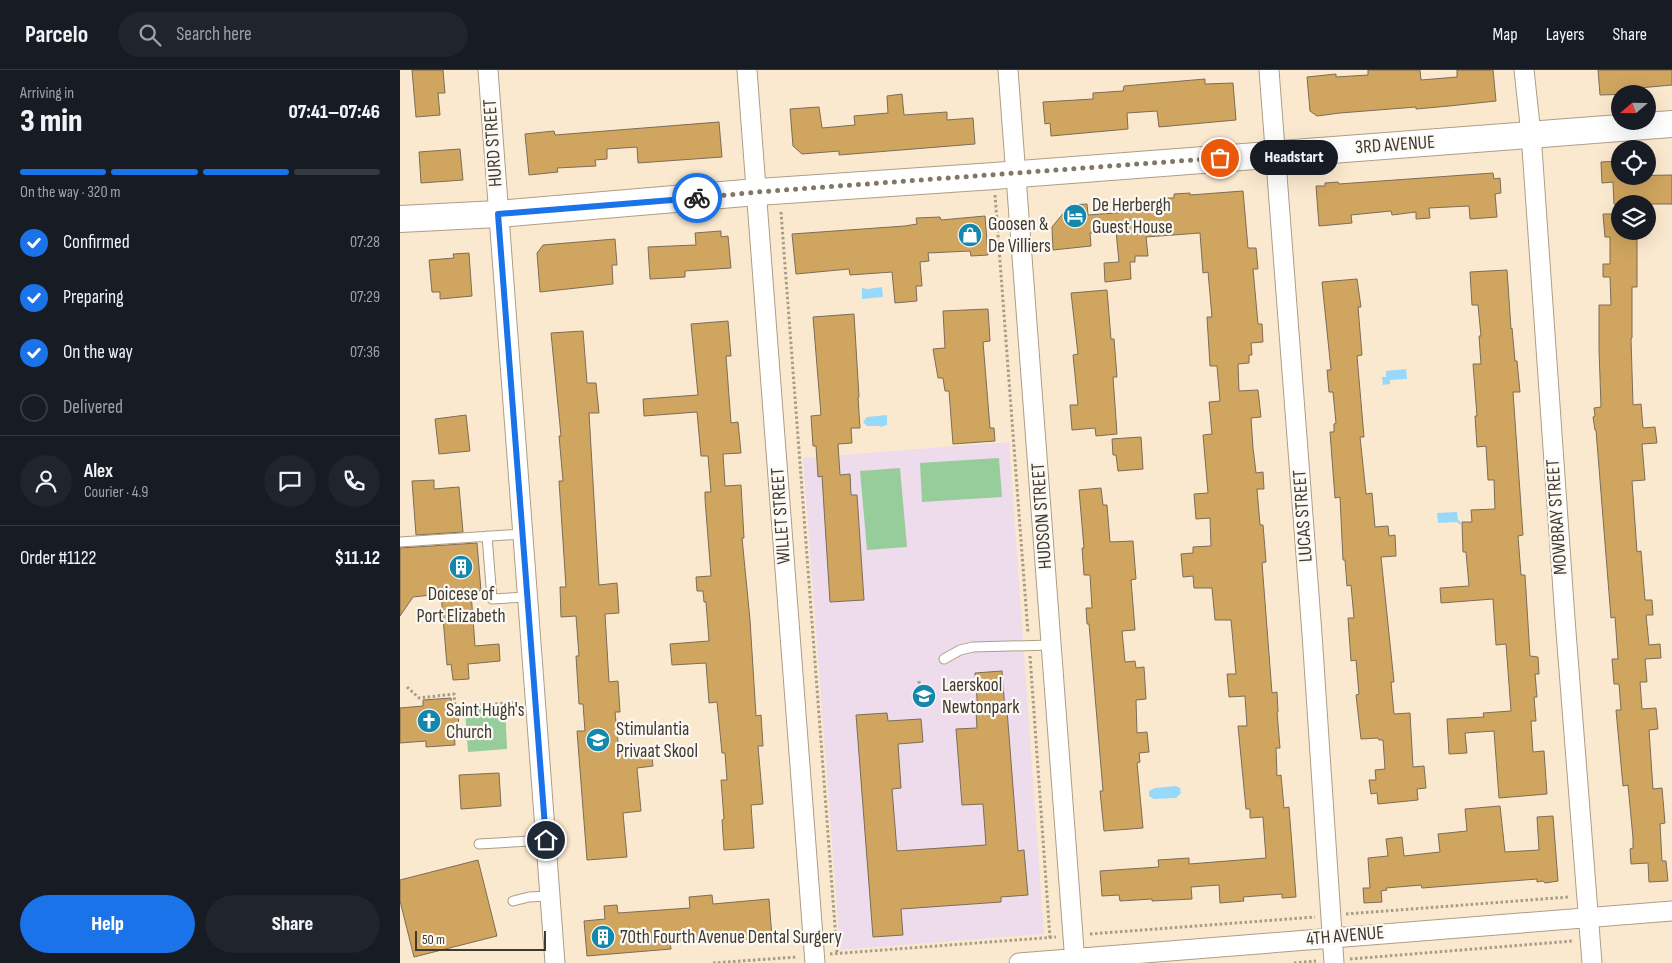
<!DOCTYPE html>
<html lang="en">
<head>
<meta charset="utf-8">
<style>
	:root { --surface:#171b24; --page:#20242c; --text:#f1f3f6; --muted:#9ea1a6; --line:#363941; --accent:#1a73e8 }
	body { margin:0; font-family:"Sofia Sans Condensed",sans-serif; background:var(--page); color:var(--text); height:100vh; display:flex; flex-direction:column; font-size:19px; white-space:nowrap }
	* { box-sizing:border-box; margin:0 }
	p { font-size:16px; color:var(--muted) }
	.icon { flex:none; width:28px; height:28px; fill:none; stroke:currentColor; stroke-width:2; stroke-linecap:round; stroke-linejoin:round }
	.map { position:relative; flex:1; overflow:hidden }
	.drawer { display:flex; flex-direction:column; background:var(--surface); width:400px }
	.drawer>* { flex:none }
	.needle { width:32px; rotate:250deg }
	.tools { position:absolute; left:1211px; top:15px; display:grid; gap:10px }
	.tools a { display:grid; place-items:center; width:45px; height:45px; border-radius:50%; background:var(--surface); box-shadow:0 5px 20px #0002; font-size:25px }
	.scale { position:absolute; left:15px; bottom:12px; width:131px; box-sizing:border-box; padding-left:5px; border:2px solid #40392e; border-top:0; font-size:14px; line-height:18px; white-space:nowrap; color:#40392e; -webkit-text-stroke:4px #fcf8f3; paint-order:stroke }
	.pin { position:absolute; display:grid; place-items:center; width:42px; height:42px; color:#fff; margin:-21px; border:2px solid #fff; border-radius:50%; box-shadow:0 1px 5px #0007 }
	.courier { position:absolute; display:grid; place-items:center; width:50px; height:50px; margin:-25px; border:4px solid #1a73e8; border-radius:50%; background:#fff; color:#222; box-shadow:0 1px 6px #0007 }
	.bubble { position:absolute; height:35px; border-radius:18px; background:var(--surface); box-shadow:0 5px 20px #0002; font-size:16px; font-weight:800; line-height:35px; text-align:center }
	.head em { font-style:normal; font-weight:800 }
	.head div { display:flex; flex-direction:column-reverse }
	.head { display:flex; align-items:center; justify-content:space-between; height:85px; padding:0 20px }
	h1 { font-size:32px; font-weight:800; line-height:38px }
	.bar { display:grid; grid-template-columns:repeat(4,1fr); gap:8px 5px; align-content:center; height:60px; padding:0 20px }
	.bar i { height:6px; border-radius:4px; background:var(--line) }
	.bar .on { background:var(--accent) }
	.bar p { grid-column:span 4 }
	.line { display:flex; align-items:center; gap:12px; padding:0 20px; border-top:1px solid var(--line) }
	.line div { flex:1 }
	.round { display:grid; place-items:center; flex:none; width:52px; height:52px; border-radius:26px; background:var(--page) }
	ol { padding:0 20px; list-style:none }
	li { display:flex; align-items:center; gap:15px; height:55px }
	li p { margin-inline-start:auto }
	li .icon { padding:5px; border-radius:50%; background:var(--accent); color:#fff; stroke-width:4 }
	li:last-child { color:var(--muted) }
	li i { width:28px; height:28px; border:2px solid var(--line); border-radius:50% }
	.action { display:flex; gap:10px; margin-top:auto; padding:10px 20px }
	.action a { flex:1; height:58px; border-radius:30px; background:var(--accent); color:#fff; font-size:20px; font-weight:800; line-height:58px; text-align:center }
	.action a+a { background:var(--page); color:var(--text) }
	header { display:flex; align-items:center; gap:30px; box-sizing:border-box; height:70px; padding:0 25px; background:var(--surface); border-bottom:1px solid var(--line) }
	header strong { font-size:24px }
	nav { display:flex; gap:28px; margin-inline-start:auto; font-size:18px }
	.search { width:350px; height:45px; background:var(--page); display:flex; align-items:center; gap:12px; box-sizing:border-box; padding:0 18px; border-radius:28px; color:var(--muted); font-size:19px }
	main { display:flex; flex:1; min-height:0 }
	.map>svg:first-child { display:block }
	.education { fill:#eedbec }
	.green { fill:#97cd9a }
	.water { fill:#97d9fb }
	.building { fill:#d0a55f; stroke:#7c6d56 }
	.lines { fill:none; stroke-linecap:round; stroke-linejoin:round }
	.lane-casing { stroke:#ae9e85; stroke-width:11 }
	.street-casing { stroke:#ae9e85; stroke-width:21 }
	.secondary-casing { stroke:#ae9e85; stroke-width:28 }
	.path { stroke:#a89b87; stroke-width:3; stroke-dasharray:2.5 2.5; stroke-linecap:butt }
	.lane { stroke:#fff; stroke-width:9 }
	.street { stroke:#fff; stroke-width:19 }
	.secondary { stroke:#fff; stroke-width:26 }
	.done { stroke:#817766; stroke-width:5; stroke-dasharray:0 9 }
	.route { stroke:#1a73e8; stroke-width:6 }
	.labels { text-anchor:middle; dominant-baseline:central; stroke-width:4.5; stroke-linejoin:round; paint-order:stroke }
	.street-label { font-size:19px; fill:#40392e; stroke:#fcf8f3 }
	.poi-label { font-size:19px; fill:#40392e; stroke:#fcf8f3; text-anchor:start }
</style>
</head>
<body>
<header>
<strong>Parcelo</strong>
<div class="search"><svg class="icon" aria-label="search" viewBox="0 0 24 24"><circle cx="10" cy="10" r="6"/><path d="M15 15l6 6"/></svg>Search here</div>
<nav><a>Map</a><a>Layers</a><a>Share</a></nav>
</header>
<main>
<section class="drawer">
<div class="head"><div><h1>3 min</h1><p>Arriving in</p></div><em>07:41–07:46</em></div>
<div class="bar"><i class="on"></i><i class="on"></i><i class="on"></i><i></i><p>On the way · 320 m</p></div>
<ol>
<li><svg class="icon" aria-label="check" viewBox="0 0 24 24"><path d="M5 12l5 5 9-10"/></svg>Confirmed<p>07:28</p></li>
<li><svg class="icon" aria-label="check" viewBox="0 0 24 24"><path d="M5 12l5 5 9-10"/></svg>Preparing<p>07:29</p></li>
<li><svg class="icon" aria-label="check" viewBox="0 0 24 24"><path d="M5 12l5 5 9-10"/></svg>On the way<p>07:36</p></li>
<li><i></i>Delivered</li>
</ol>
<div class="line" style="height:90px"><a class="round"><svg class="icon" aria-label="person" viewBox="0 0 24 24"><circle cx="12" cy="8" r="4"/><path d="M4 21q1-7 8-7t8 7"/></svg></a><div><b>Alex</b><p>Courier · 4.9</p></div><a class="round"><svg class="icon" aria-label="chat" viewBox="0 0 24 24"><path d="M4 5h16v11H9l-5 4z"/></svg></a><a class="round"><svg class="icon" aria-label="phone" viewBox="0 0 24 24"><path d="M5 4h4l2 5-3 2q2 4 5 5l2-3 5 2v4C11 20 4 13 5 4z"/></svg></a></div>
<div class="line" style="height:65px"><div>Order #1122</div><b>$11.12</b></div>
<div class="action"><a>Help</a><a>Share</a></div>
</section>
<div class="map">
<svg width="1272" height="893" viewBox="0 0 1272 893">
	<rect width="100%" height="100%" fill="#fbe9cf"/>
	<path class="education" d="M609,372l35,492 -204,16 -37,-492z"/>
	<path class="green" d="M599,388l3,39 -80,5 -2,-39z
		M500,398l7,79 -40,3 -7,-79z
		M105,637l2,42 -39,3 -3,-42z"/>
	<path class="water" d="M482,217l1,10 -21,2v-11l6,1z
		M1006,299l1,10 -17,1v4l-7,1 -1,-8h4v-6z
		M487,345v10l-6,2 -2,-1h-12l-4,-4 4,-5z
		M1057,442l1,8 3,2 -1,3 -3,-3 -19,1 -1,-10z
		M776,716l4,2 1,5 -5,5 -22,1 -5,-3v-5l6,-3z"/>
	<path class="building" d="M12,0h31l2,23h-7l2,22 -24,2z
		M968,0h52l1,10 36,-3v-7h36l3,31 -47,5 -33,3v-2l-76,6 -23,3 -7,-5 -3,-34 29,-3v3l32,-2z
		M1198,0h74v15l-33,3v3h-8l1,3 -32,1z
		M805,9v5l28,-1 3,37 -77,7 -2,-16 -30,2 1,16 -77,7 -1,-13 -5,1 -2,-22 50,-3v-6l30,-2 1,-5z
		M502,24l2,21 43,-3v8l26,-2 2,26 -136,11v-4l-37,3 -9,-8 -3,-37 29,-2 3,21 33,-3 -1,-9 34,-3 -1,-17z
		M319,52l3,35 -84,6 -1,-16 -30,2v10l-12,1 1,6 -39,2 1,4 -29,3 -4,-41 29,-3 1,4z
		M60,79l3,31 -42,3 -2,-31z
		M1220,91v15l52,-1v29h-58l-1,-22 -11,1 -1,-21z
		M1093,103l1,6 6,-1 1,15 -6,1 2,23 -27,2 -1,-13 -40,2 1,10 -14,1v-7l-24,3 -1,-4 -40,4 1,8 -33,3 -3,-40h9v-3l13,-1 1,2z
		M843,121l5,57h8l2,21h-5l5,55h4l1,18 -12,1 1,12h-3v8l-11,1 1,27 19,-1 3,27 -10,1 2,30 3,25 7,-1 1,17h-7l3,36h3l2,24 1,13 -4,1 10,130 5,-1 1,20h-1l3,36h-4l1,28 4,-1 3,33 5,-1 7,90 -14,1v-4l-39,3 1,4 -24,2 -1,-18 -28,2 1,12 -40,2v-2l-32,2 -1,-6 -17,1 -2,-25 59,-4 -1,-7 31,-2v6l77,-6 -3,-41 -13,1v-9h-4l-8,-83h9l-2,-30 -16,1 -2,-23h9l-5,-54h-16l-3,-32h-18l-1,-12 -10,1 -2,-23 12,-1v-6l18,-1 -1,-28 -14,1 -2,-25 14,-1 -5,-58 9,-1 -3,-32 11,-1 -3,-35h-7l-3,-49h5l-4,-45 -5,1 -3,-40 -54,4 2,19h-13v6h-5l1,17 -26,3 -1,-19 15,-1 -3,-31 -26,2 1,13 -38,4 -1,-23 18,-22 17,-1 1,11 68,-5v-6l11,-1v-5h7v-4l16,-1v2z
		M1203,144h17v17h17v56h-5v51h-1l2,67 8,-1 2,24 12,-1 2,16 -15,1 3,36 -13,1 5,71 4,-1 4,49h7l1,15h-7l3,30 11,-1 1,14 -16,1 2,23h-7l2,27 14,-1 2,21 -9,1 4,59 9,-1 3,35 -5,1 2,37h4l2,20 -19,1 -1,-19 -17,1 -1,-15 3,-1v-10l-5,-53 -5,1 -7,-76h5l-2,-26h-5l-2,-25h6l-3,-42 -4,1 -15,-188h-1l-2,-13 2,-1 -1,-8 7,-1 -2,-58v-44h12l-1,-28h-7v-13h7v-27h-5z
		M585,146l3,39 -17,1 -1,-5 -42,2 1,8 -9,1 2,24h-6l1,15 -22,2 -3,-31 -42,3 -1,-6 -53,5 -4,-40 113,-8 12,-2 -1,-6 24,-1 1,3z
		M321,161v6l7,-1 3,32 -46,3v6l-35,2 -2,-32 48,-2 -1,-12z
		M215,169l2,26h-5l1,19 -73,8 -3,-39 6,-8z
		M69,183l3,43 -32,3v-7h-8l-3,-32 25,-2 -1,-4z
		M1107,200l4,59 1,-1 3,33h2l3,31h-7l10,143 -5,1 3,39h4l5,81 8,1 1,17h-4l2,23h-3l2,24h-5l2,31 11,-1 3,43 -48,4 -5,-67 -29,2 2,20 -18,1 -2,-35 37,-2 -1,-4 28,-2 -5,-67 -10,1 -3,-46 -52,4 -1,-15 29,-2 -3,-34h-3l-1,-30h10l-1,-12 24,-1 -1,-29h-6l-2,-34 -9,1 -2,-31h2l-4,-52h8l-2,-28h2l-3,-31h-6l-2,-33z
		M957,209l4,28h-3l4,48 -5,1 7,81h-4l6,57 6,-1 3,34 13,-1 1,10 6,-1 1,21 -15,1 13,125h-3l3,32 16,-1 3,54 11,-1 2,22 -9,1 1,11 -40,4 -1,-11 -6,1 -2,-14h7l-1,-10 10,-1 -2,-29h-4l-1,-2 -17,1 -5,-44 3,-1 -3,-34 -5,1 -3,-43h6l-3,-33 -4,1 -2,-26h-2l-3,-63 -5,1 -5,-66h4v-8l2,-1 -3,-31h-4l-2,-22h4l-9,-88z
		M707,220l4,49h3l3,38h-4l4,57 -21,2 -1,-8 -23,2 -2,-25h8l-5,-50 5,-1 -7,-61z
		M588,239l2,32 -7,1 7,86h4l1,13 -42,3 -4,-53h-4l-2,-13h-5l-5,-29 12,-1 -2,-37z
		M454,244l5,83h-1l2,31h-9l1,15 -14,1 2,31 10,-1 1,21h6l7,105 -34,2 -8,-126 -4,1 -2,-31h-3l-2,-30 10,-1 -8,-98z
		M328,251l3,35h-5l5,67 7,-1 3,31 -18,1 2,32 16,-1 3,53h-2l8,82 6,96 5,-1 2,31h-5l5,58 -12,1 3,43 -30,2 -2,-30 2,-1 -3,-39h6l-2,-27h-3l-5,-51 -8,1 -3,-40 -34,2 -2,-21 39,-3 -3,-39h-2l-1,-11h-6l-1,-14 15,-1 -6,-77v-7h6l-3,-36h-7l-4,-44 -53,4 -1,-17 55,-4 -7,-71z
		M183,261l4,52h9l3,30h-10l10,172 18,-2 2,30 -14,1 4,68 9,-1 2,31h-5l4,40 32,-3 2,17 -16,2 4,43 -18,2 4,44 -40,3 -10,-129h8l-2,-27h-4l-3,-48h3l-3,-40 -15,1 -1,-30h6l-7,-106h4l-4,-45h2l-10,-103z
		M66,345l4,36 -31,3 -4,-35z
		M741,367l2,32 -25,2 -2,-16h-3l-1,-16z
		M34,410v9l25,-2 4,45 -47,3 -4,-54z
		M701,418l2,17h4l3,37 23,-1 3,38 -5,1 4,50 -13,1 3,31 10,-1 1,7 8,-1 2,32 -10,1 1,33 10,-1 2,20 -10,1 1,9 -3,1 6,65 -39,3 -4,-40h3l-14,-167h-2l-1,-16h6l-2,-33h-6l-2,-27h2l-5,-58z
		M77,473l4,48 -10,1 4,54 24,-2 1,17 -32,3 1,15 -16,1 -2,-16 -4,1 -6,-71 -28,3 -13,19v-68z
		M602,601l3,39h2l11,141 6,-1 4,45 -27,2v5l-100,7 2,26 -30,2 -17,-222 31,-2 1,8 33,-2 2,23 -25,2 3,44 -9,1 5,62 89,-6 -3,-41 -21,1 -6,-76 21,-1 -1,-16h2l-3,-39z
		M51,628l1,12h6l1,22h-5l1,13 -29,2v-6l-26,2v-35l23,-2v-6z
		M99,703l2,33 -40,3 -2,-34z
		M1100,736l5,46 34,-2 -2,-33 16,-1 5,65 -13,2 -2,-2 -6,1v-3l-115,9 -1,-3 -35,3 1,2 -6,1 1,11 -18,1 -1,-15h7l-2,-30 20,-2 -2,-17 16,-2 2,19 36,-4 -2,-18 29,-3 -2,-22z
		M78,790l19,76 -83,21 -14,-56v-21z
		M312,825l1,9 56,-5 3,39 -61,4v-4l-41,4 1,7 -84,7 -3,-35 21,-2 -1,-13 13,-1 1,8 72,-5 -1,-11z"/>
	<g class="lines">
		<g class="lane-casing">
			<path id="lane" d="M87,466l5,63 35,-2
				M0,472l122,-8
				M544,589l16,-9 13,-3 78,-2
				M79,774l67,-4
				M113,831l16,-4 20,-1"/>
		</g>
		<g class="street-casing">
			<path id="street" d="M88,0l67,893
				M347,0l68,893
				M608,0l67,893
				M869,0l43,564 22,329
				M1124,0l7,64 34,485 27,344
				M619,893l653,-52"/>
		</g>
		<g class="secondary-casing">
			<path id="secondary" d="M0,149l98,-5 259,-22 237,-16 678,-52"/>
		</g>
		<path class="path" d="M595,125l33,438
			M381,142l56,741
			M630,586l20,282
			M519,611l2,21
			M7,617l12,11 35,-4 1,13 65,-5
			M946,844l223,-17
			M690,864l225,-17
			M430,884l226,-17
			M950,889l223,-18
			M313,893l84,-6
			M894,893l22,-2"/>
		<use href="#lane" class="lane"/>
		<use href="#street" class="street"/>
		<use href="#secondary" class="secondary"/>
	</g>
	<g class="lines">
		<path class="done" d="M297,128l60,-6 463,-34"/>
		<path class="route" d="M146,770l-48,-626 199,-16"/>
	</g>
	<defs>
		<g id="hotel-disc" transform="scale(1.25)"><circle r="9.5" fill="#1387ac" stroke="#fcf8f3"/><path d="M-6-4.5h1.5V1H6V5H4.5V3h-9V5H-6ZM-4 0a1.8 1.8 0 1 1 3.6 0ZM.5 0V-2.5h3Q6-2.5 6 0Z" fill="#fff"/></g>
		<g id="shop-disc" transform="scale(1.25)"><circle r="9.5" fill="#1387ac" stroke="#fcf8f3"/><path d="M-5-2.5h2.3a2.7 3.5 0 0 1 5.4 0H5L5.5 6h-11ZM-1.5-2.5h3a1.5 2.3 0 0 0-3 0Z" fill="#fff"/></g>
		<g id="building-disc" transform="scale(1.25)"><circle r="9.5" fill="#1387ac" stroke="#fcf8f3"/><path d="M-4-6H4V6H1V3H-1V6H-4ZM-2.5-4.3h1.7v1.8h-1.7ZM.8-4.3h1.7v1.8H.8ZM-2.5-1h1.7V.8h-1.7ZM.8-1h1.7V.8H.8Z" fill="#fff"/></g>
		<g id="school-disc" transform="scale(1.25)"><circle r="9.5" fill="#1387ac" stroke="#fcf8f3"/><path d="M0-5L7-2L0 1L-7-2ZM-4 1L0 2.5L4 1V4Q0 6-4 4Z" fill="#fff"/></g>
		<g id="church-disc" transform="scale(1.25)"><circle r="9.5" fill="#1387ac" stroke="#fcf8f3"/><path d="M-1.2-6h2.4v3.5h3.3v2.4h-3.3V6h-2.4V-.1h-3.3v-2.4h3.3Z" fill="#fff"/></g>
	</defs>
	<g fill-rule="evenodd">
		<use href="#hotel-disc" x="675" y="146"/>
		<use href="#shop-disc" x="570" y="165"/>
		<use href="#building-disc" x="61" y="497"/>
		<use href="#school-disc" x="524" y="626"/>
		<use href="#church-disc" x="29" y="651"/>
		<use href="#school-disc" x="198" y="670"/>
		<use href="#building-disc" x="203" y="867"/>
	</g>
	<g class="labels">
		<g class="street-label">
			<text transform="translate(93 73) rotate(-94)">HURD STREET</text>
			<text transform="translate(995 75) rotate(-4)">3RD AVENUE</text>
			<text transform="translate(381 446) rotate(-94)">WILLET STREET</text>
			<text transform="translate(642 446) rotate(-94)">HUDSON STREET</text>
			<text transform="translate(903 446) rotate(-94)">LUCAS STREET</text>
			<text transform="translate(1157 447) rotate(-94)">MOWBRAY STREET</text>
			<text transform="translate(945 866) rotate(-5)">4TH AVENUE</text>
		</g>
		<g class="poi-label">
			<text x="692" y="135">De Herbergh<tspan x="692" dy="22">Guest House</tspan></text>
			<text x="588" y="154">Goosen &amp;<tspan x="588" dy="22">De Villiers</tspan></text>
			<text x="61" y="524" text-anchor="middle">Doicese of<tspan x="61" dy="22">Port Elizabeth</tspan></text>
			<text x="542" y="615">Laerskool<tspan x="542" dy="22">Newtonpark</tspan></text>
			<text x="46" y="640">Saint Hugh's<tspan x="46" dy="22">Church</tspan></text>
			<text x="216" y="659">Stimulantia<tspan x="216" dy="22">Privaat Skool</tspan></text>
			<text x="220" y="867">70th Fourth Avenue Dental Surgery</text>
		</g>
	</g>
</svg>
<div class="tools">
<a><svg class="needle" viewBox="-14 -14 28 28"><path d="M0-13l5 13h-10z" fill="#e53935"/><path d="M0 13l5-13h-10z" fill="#9ea1a6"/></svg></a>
<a><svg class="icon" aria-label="locate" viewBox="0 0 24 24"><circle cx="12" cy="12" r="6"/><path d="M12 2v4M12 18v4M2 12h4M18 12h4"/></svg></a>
<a><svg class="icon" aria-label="layers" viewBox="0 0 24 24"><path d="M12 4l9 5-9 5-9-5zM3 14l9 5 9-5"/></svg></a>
</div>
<div class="scale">50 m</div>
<div class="pin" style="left:820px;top:88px;background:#ea580c"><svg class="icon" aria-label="bag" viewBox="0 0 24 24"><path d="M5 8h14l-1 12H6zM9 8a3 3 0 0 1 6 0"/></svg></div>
<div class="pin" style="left:146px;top:770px;background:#1f2937"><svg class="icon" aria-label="home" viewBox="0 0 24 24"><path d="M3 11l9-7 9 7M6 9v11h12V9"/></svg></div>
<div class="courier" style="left:297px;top:128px"><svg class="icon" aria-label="bike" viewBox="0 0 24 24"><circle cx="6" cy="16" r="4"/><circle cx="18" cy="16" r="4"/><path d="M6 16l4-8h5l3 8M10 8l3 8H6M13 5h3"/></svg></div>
<div class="bubble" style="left:850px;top:70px;width:88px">Headstart</div>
</div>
</main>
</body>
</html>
